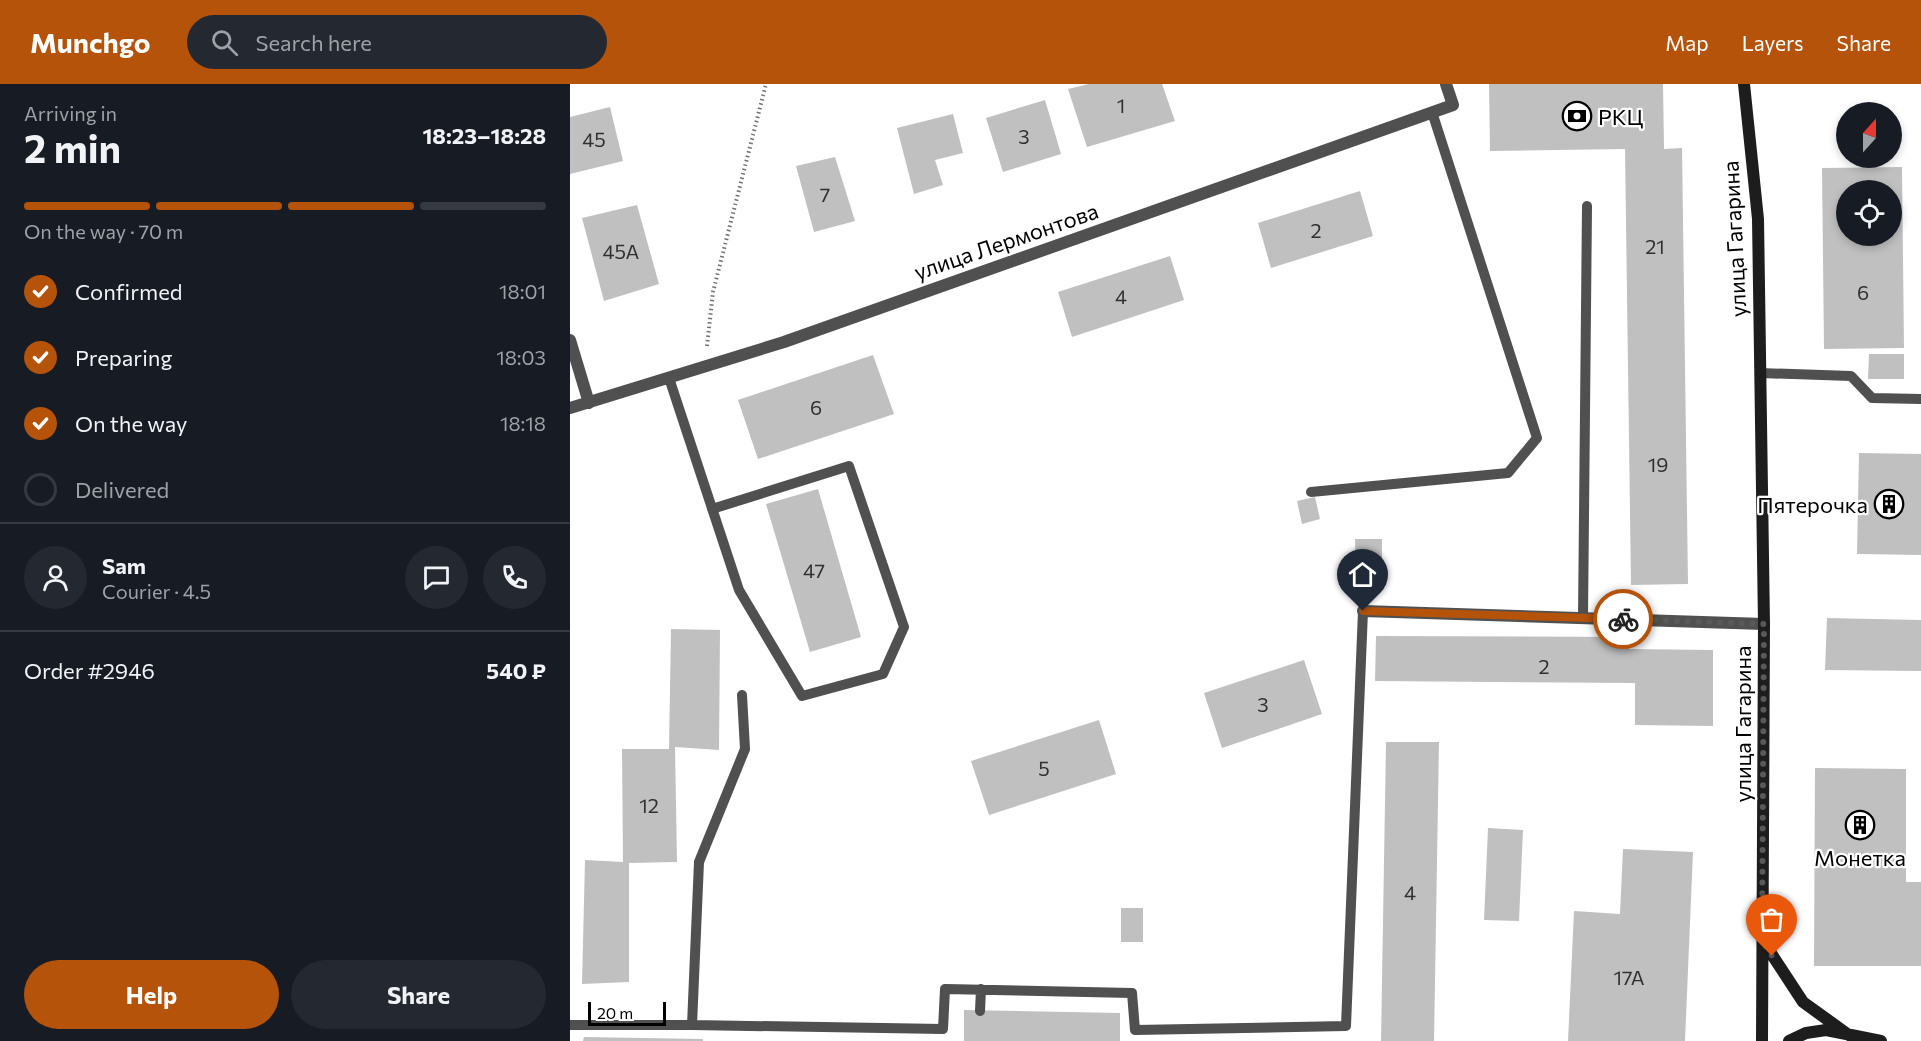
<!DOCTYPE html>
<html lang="en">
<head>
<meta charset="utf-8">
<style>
	:root { --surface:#171b24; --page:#242831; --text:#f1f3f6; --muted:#9ea1a6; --line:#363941; --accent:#b45309 }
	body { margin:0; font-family:Commissioner,sans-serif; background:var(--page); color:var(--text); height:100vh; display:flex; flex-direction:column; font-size:22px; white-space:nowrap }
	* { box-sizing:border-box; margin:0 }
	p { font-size:20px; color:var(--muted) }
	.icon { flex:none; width:33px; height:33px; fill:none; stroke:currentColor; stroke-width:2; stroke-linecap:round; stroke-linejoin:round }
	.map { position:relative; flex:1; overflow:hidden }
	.drawer { display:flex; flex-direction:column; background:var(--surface); width:570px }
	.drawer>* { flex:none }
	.needle { width:39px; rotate:21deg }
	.fabs { position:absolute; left:1266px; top:18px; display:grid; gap:12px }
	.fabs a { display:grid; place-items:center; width:66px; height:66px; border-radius:50%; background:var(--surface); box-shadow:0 3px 9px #0003; font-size:30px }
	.scale { position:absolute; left:18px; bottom:15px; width:78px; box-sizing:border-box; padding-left:6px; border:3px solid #000; border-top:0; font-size:16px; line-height:21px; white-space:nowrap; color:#000; -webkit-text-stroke:4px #fff; paint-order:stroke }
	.pin { position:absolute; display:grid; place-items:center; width:51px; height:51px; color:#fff; margin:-62px -26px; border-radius:50% 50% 50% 0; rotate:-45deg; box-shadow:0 0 6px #0007 }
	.pin .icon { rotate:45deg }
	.courier { position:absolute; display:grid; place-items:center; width:60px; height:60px; margin:-30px; border:4px solid #b45309; border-radius:50%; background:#fff; color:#222; box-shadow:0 2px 8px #0007 }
	.headline em { font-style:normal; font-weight:700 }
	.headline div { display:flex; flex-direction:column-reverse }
	.headline { display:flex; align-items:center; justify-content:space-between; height:102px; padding:0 24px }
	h1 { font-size:39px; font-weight:700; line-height:45px }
	.bar { display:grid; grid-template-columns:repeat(4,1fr); gap:9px 6px; align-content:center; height:72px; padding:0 24px }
	.bar i { height:8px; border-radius:4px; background:var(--line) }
	.bar .current { background:var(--accent) }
	.bar p { grid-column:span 4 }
	.line { display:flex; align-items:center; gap:15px; padding:0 24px; border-top:2px solid var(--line) }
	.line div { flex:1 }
	.round { display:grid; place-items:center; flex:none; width:63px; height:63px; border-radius:32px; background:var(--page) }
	ol { padding:0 24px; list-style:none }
	li { display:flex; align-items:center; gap:18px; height:66px }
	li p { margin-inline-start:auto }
	li .icon { padding:6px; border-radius:50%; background:var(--accent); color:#fff; stroke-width:4 }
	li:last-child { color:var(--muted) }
	li i { width:33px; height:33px; border:3px solid var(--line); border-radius:50% }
	.primary-button { display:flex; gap:12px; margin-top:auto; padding:12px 24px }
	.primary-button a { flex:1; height:69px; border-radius:36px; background:var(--accent); color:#fff; font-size:24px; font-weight:700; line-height:69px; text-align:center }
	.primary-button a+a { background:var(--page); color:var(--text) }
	header { display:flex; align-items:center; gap:36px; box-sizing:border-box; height:84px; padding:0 30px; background:var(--accent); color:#fff }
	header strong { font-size:28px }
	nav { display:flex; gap:33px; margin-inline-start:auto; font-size:21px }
	.search { width:420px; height:54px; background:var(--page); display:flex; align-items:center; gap:15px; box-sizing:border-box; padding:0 21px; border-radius:33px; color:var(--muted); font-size:22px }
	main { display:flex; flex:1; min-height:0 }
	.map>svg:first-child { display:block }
	.building { fill:#c0c0c0; fill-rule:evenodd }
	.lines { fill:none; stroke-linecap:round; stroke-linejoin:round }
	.path { stroke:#727272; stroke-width:4; stroke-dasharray:1.5 3; stroke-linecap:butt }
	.lane { stroke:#505050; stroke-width:10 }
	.street { stroke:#505050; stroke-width:12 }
	.secondary { stroke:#1d1d1d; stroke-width:12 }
	.done { stroke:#595959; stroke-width:6; stroke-dasharray:0 10.8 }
	.route { stroke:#b45309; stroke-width:8 }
	.labels { text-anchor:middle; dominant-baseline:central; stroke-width:4.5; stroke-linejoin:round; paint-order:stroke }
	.number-label { font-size:20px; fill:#303030 }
	.poi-label { font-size:22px; fill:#000; stroke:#fff; text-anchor:start }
	.street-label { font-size:22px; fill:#000; stroke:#fff }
</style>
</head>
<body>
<header>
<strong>Munchgo</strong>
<div class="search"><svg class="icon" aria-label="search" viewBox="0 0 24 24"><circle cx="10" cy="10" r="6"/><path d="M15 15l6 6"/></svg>Search here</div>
<nav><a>Map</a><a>Layers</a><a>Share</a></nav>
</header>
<main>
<section class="drawer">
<div class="headline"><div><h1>2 min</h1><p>Arriving in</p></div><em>18:23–18:28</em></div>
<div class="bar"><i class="current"></i><i class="current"></i><i class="current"></i><i></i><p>On the way · 70 m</p></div>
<ol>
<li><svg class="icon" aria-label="check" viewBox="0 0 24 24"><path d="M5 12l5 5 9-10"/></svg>Confirmed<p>18:01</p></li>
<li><svg class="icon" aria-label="check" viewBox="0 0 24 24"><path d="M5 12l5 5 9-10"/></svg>Preparing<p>18:03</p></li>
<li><svg class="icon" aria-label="check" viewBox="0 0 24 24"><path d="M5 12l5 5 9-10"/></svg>On the way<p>18:18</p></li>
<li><i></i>Delivered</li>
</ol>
<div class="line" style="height:108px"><a class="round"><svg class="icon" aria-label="person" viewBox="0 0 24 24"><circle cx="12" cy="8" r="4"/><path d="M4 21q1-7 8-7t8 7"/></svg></a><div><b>Sam</b><p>Courier · 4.5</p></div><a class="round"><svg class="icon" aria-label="chat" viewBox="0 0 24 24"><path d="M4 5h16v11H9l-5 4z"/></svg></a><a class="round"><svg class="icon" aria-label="phone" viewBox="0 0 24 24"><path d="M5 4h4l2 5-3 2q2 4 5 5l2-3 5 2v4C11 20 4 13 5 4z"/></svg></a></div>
<div class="line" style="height:78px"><div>Order #2946</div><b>540 ₽</b></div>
<div class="primary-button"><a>Help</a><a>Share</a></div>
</section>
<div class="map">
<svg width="1351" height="957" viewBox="0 0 1351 957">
	<rect width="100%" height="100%" fill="#fff"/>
	<path class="building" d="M519,0h73l13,37 -88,26 -19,-58z
		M919,0h174l1,65 18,-1 6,436 -57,1 -6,-436 -135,2z
		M475,16l16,54 -58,18 -17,-54z
		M40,23l13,54 -53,13v-57z
		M383,30l10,39 -28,7 8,25 -29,9 -17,-66z
		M265,73l20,64 -41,11 -18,-66z
		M1332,83l2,181 -80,1 -2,-181zM1276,106h46v46h-46z
		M790,107l13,45 -102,32 -13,-45z
		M67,121l22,79 -55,17 -22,-83z
		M600,172l14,44 -112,37 -14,-45z
		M1299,270h35v25h-36z
		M303,271l21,59 -136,45 -20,-59z
		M1289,369l62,1v101l-64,-1z
		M248,405l43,148 -51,15 -44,-148z
		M745,413l5,22 -18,5 -5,-23z
		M785,455h27v41h-26z
		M1257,534l94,2v51l-96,-1z
		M101,545l49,1 -1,120 -44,-3 2,115 -48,1v119l-47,2 3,-124 38,2 -1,-113h47z
		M806,552l253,1v12l84,1v76l-78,-1v-42l-260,-2z
		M734,576l18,54 -100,34 -18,-55z
		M529,636l17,54 -127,41 -18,-54z
		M816,658h53l-5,299h-53z
		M1245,684l91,1v113h15v84h-107z
		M918,744l35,2 -4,91 -35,-1z
		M1053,765l70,3 -8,189h-117l6,-130 46,3z
		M551,824h22v34h-22z
		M394,926l156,3v28h-156z
		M14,953l119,2v2h-120z"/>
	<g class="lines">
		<path class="path" d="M137,262l6,-54 53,-208"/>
		<path class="lane" d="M1190,289l91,3 21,22 49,1
			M99,294l70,212 63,106 81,-22 21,-47 -55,-161 -137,43
			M741,408l197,-19 29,-35 -105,-326
			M1013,534l4,-412
			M172,611l3,54 -46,113 -7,163 251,4 2,-40 187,4 3,37 211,-4 17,-415
			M410,927l1,-22
			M0,941h122"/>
		<path class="street" d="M0,256l19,63
			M0,324l214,-66 669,-237 -7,-21
			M793,527l401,13"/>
		<path class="secondary" d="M1174,0l14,135 6,405 -2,417
			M1193,857l40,61 54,39
			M1219,957l17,-8 20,-3 55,11"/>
	</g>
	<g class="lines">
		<path class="done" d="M1053,535l141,5 -2,316 10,16"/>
		<path class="route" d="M793,527l260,8"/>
	</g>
	<defs>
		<g id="bank-ring" transform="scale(1.5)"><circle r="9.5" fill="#fff" stroke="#000" stroke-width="1.5"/><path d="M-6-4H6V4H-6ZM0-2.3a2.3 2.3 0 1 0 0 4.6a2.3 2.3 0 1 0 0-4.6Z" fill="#000"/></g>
		<g id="building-ring" transform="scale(1.5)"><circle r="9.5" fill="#fff" stroke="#000" stroke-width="1.5"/><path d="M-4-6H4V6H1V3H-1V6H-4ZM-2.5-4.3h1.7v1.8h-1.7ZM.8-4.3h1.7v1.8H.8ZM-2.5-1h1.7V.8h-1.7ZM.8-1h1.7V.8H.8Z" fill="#000"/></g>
	</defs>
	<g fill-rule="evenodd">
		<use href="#bank-ring" x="1007" y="32"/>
		<use href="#building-ring" x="1319" y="420"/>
		<use href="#building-ring" x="1290" y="741"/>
	</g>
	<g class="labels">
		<g class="number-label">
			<text x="551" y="21">1</text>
			<text x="454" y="52">3</text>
			<text x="24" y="55">45</text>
			<text x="255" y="110">7</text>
			<text x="746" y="146">2</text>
			<text x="1085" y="162">21</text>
			<text x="51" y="167">45А</text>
			<text x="1293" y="208">6</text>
			<text x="551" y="212">4</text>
			<text x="246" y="323">6</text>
			<text x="1088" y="380">19</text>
			<text x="244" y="486">47</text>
			<text x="974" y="582">2</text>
			<text x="693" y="620">3</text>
			<text x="474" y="684">5</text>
			<text x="79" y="721">12</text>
			<text x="840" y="808">4</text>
			<text x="1059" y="893">17А</text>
		</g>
		<g class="poi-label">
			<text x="1028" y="32">РКЦ</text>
			<text x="1298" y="420" text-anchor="end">Пятерочка</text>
			<text x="1290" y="773" text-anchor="middle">Монетка</text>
		</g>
		<g class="street-label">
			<text transform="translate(1164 155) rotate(-93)">улица Гагарина</text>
			<text transform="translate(436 157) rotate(-19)">улица Лермонтова</text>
			<text transform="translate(1172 640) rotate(-90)">улица Гагарина</text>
		</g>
	</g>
</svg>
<div class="fabs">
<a><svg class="needle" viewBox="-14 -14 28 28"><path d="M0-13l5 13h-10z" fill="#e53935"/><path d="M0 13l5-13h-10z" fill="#9ea1a6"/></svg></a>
<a><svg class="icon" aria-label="locate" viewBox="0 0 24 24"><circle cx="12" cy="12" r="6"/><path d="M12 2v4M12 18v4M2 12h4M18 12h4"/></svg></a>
</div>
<div class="scale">20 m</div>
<div class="pin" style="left:1202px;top:872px;background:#ea580c"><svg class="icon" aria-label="bag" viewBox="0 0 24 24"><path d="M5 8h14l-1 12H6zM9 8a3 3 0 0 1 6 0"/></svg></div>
<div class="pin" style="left:793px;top:527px;background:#1f2937"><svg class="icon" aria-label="home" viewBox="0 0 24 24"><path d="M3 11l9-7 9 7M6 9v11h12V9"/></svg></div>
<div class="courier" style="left:1053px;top:535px"><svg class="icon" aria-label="bike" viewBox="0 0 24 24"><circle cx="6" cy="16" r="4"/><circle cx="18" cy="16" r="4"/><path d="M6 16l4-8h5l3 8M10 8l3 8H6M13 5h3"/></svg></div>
</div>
</main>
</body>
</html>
